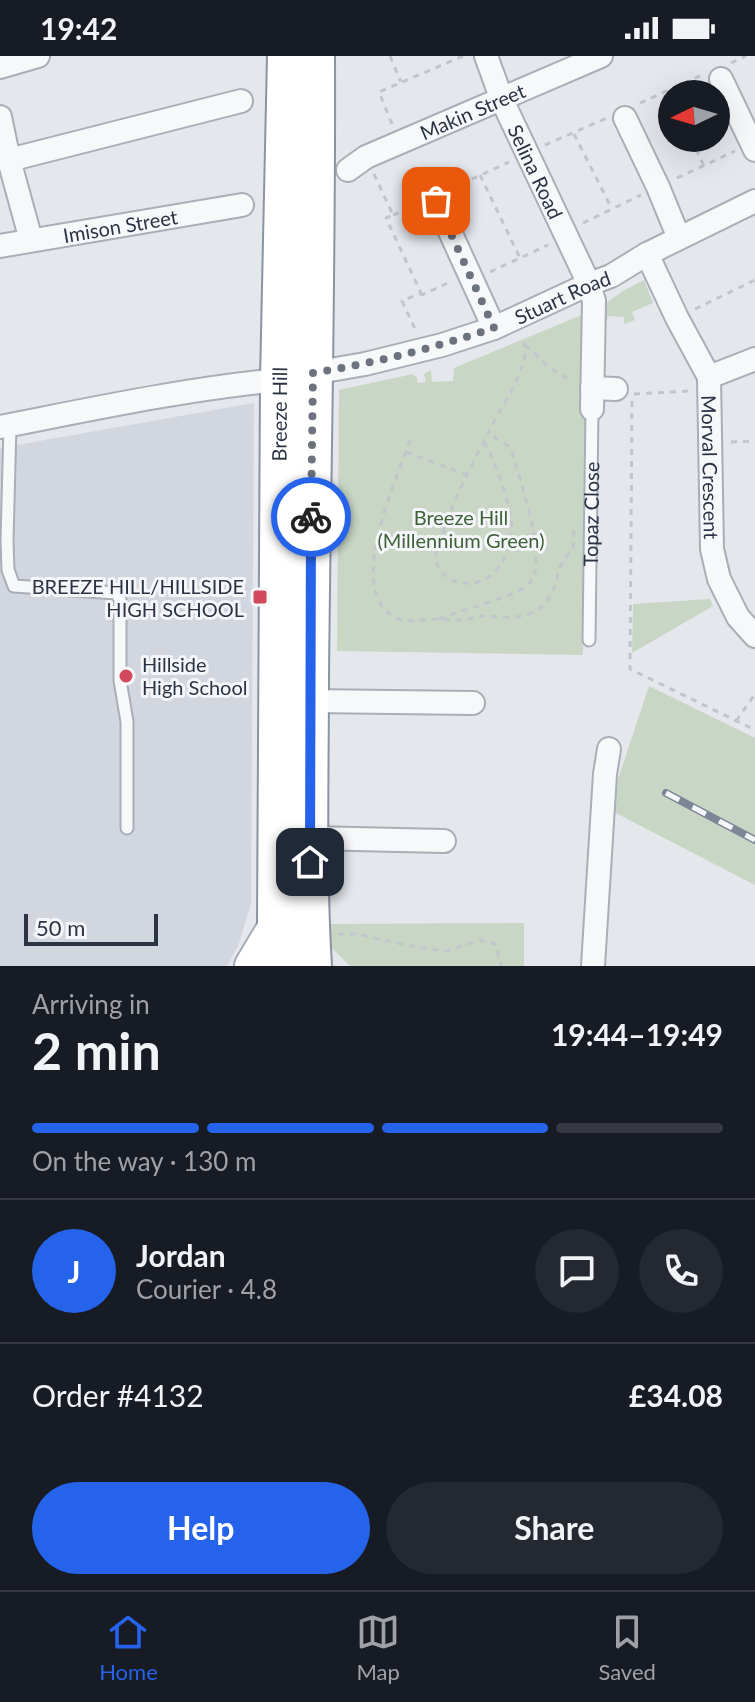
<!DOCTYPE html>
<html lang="en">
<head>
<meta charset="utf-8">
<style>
	:root { --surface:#171b24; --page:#242831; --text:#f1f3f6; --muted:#9ea1a6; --line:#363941; --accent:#2563eb }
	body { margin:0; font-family:Lato,sans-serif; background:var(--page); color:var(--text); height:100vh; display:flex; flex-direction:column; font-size:30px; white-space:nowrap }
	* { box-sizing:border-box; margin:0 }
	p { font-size:26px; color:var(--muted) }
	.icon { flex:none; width:44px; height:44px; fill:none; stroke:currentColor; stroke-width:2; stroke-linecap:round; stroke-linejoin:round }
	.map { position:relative; height:910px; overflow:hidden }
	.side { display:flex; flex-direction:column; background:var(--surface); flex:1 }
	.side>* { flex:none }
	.needle { width:52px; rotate:265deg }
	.controls { position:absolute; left:658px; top:24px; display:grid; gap:16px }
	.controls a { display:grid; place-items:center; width:72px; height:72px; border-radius:50%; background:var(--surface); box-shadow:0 8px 32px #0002; font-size:40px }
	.scale { position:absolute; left:24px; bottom:20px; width:134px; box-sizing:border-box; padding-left:8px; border:4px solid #2b3445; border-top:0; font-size:22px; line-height:28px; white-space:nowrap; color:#2b3445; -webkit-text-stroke:6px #f4f6f9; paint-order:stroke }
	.pin { position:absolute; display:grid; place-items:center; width:68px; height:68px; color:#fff; margin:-34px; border-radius:16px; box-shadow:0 4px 12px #0006 }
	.courier { position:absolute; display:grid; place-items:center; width:80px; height:80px; margin:-40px; border:6px solid #2563eb; border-radius:50%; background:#fff; color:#222; box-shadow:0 2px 10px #0007 }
	.headline em { font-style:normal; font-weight:700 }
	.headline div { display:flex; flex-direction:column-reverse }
	.headline { display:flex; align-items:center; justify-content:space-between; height:136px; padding:0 32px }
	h1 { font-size:52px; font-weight:700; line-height:60px }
	.bar { display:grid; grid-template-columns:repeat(4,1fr); gap:12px 8px; align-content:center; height:96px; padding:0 32px }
	.bar i { height:10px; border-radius:6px; background:var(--line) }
	.bar .on { background:var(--accent) }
	.bar p { grid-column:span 4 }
	.line { display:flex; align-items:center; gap:20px; padding:0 32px; border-top:2px solid var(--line) }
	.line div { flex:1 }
	.round { display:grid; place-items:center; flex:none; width:84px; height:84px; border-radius:42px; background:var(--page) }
	.action { display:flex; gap:16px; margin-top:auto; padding:16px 32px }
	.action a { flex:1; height:92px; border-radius:48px; background:var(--accent); color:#fff; font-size:32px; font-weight:700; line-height:92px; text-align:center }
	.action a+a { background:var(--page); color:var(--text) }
	.status { display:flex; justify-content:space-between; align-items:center; height:56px; padding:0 40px; background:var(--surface); direction:ltr }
	.status svg { height:22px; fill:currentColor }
	.tab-bar { display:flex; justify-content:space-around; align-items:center; height:112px; border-top:2px solid var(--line); background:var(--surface); font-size:22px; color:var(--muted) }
	.tab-bar a { display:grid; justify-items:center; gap:4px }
	.tab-bar .on { color:var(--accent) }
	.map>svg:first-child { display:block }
	.built { fill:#d2d6de }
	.green { fill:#c9d6c5 }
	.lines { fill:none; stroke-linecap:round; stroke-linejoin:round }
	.service-casing { stroke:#a9aeb7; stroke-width:15 }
	.minor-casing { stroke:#a9aeb7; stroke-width:26 }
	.primary-casing { stroke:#a3abb8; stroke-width:38 }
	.trunk-casing { stroke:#8b94a3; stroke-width:40 }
	.path { stroke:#c2c5cb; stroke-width:3; stroke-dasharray:6 6; stroke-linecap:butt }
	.service { stroke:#f7f8fa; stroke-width:11 }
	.minor { stroke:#f7f8fa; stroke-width:22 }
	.primary { stroke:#fff; stroke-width:34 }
	.trunk { stroke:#fff; stroke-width:36 }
	.rail-casing { stroke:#7d8696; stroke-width:8 }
	.rail { stroke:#f4f6f9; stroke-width:5; stroke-dasharray:15; stroke-linecap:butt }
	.done { stroke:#6c737f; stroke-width:8; stroke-dasharray:0 14.4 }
	.route { stroke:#2563eb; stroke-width:10 }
	.poi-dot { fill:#d1495b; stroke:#f4f6f9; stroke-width:3 }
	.labels { text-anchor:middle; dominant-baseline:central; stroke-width:6; stroke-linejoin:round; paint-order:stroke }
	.street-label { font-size:20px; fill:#2b3445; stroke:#f4f6f9 }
	.park-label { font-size:20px; fill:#3f6138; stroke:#f4f6f9 }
	.poi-label { font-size:20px; fill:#2b3445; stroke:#f4f6f9; text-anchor:end }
</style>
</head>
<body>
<div class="status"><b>19:42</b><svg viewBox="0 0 49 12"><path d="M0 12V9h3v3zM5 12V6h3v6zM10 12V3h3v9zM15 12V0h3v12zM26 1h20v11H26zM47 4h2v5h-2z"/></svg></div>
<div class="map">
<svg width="755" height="910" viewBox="0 0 755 910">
	<rect width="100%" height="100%" fill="#e4e7ec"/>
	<path class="built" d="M254,347l-3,501 -13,42 -11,20h-227v-518z"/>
	<path class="green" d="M644,224l9,23 -21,9 3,8 -11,4v-7l-16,-1 -1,4h-8l3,-14 21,-15z
		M589,256l-6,343 -246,-4 2,-261 74,-16 1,2h2l2,7 8,-1 -2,-8 7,-4 1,12 21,-1 1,-13z
		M710,543l3,7 -81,47 1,-49z
		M649,630l106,52v147l-147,-76z
		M524,867v43h-174l-20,-20 -1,-22z"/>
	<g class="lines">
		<g class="service-casing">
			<g id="service">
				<path d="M10,369l-3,116 1,29 6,16 102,7 4,6v81l7,42v106"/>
				<path id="s1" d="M589,584l3,-231"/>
			</g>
		</g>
		<g class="minor-casing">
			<g id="minor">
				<path id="s2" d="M486,0l16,44 87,184 5,17 -2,108"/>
				<path d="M0,11l38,-11"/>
				<path d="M721,23l34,71"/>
				<path d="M0,61l9,43 22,80"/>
				<path d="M625,62l33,69 21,51"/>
				<path d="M9,104l232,-59"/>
				<path id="s3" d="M348,114l18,-13 235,-101"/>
				<path d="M436,145l58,127"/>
				<path id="s4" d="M0,190l242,-41"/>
				<path id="s5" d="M647,198l30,64 32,59 3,172 7,30 19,38 17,19"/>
				<path id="s6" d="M313,317l52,-9 77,-19 52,-17 95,-44 22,-8 36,-22 108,-53"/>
				<path d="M709,321l46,-18"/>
				<path d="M592,332l24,1"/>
				<path d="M0,371c92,-18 185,-38 279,-47"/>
				<path d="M310,645l163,2"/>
				<path d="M309,782l135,3"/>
				<path d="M593,910l12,-192 4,-25"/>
			</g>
		</g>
		<g class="primary-casing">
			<path id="primary" d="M252,910l24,-40"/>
		</g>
		<g class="trunk-casing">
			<g id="trunk">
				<path id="s7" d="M279,910l-3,-40 3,-546 7,-324"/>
				<path d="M313,910c-6,-97 -3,-194 -3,-291 2,-206 7,-413 6,-619"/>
			</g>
		</g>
		<path class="path" d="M390,0l11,26
			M731,7l15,-7
			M640,47l62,-28
			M392,68l-13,-32 84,-36
			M574,78l38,75
			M691,82l13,28
			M545,89l62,-27
			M374,118l19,41 -7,3 35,75 -19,8 14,30
			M480,119l40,83
			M677,122l58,-27
			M450,133l59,-27
			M393,159l25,-11
			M583,167l58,-28
			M490,216l58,-27
			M421,237l1,2 30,-14
			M695,253l60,-29
			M525,289l25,23 21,13
			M634,338l56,-3
			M632,345l-2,268 125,61
			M410,384c-13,39 -63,144 -19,175 15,11 32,3 48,4 9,1 16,2 25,0 6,0 12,-2 18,-3 21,0 41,6 59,-9 18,-16 13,-34 24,-49 2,-3 6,-6 8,-9l1,-21
			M484,386c10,14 29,71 28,87 -1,26 -18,57 -47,54 -7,0 -17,-4 -22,-9 -4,-4 -7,-11 -7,-17 0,-11 7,-24 11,-35 12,-34 30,-68 47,-100 10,-20 24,-39 30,-61 2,-8 1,-16 -1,-24
			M731,386l24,-1
			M406,396l62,23
			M439,563c25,-10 57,-17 81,-29 7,-3 14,-10 15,-18 6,-30 -14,-90 -23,-120l-5,-7 -18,-11
			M736,665l19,-27
			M338,878h18l64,14 27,3 32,-11 16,4 6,20 -1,2"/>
		<use href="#service" class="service"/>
		<use href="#minor" class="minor"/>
		<use href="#primary" class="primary"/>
		<use href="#trunk" class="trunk"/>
		<g class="rail-casing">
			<path id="rail" d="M666,737l89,47"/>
		</g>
		<use href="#rail" class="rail"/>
	</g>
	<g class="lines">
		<path class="done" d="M311,461l2,-144c62,-10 121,-25 181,-45l-58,-127"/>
		<path class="route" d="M310,806l1,-345"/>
	</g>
	<g class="poi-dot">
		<rect x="252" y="533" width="16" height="16" rx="4"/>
		<circle cx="126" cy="620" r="8"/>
	</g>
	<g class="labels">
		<g class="street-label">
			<text stroke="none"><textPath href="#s3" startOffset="138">Makin Street</textPath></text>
			<text stroke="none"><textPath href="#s2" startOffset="126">Selina Road</textPath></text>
			<text stroke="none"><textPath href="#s4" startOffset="122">Imison Street</textPath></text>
			<text stroke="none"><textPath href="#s6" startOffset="262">Stuart Road</textPath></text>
			<text stroke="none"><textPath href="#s7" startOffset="552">Breeze Hill</textPath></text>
			<text stroke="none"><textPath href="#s5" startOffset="228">Morval Crescent</textPath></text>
			<text stroke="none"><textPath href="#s1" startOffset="126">Topaz Close</textPath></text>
		</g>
		<g class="park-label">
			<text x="461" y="461">Breeze Hill<tspan x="461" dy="23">(Millennium Green)</tspan></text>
		</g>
		<g class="poi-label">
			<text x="244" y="530">BREEZE HILL/HILLSIDE<tspan x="244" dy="23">HIGH SCHOOL</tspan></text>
			<text x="142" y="608" text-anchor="start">Hillside<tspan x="142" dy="23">High School</tspan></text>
		</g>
	</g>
</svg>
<div class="controls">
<a><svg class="needle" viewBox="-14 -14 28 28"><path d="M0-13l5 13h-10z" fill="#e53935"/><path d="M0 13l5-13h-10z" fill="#9ea1a6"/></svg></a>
</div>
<div class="scale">50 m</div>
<div class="pin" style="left:436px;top:145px;background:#ea580c"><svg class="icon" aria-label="bag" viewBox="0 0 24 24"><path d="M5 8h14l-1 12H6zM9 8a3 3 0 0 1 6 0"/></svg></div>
<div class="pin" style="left:310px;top:806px;background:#1f2937"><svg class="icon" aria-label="home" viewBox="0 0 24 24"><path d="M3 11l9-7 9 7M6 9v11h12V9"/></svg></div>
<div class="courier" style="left:311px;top:461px"><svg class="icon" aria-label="bike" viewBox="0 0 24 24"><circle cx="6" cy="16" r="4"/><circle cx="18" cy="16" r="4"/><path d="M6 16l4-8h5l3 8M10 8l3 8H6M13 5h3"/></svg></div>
</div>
<section class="side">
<div class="headline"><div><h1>2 min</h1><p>Arriving in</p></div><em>19:44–19:49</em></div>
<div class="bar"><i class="on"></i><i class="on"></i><i class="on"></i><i></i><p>On the way · 130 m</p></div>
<div class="line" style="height:144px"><b class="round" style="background:var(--accent);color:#fff">J</b><div><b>Jordan</b><p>Courier · 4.8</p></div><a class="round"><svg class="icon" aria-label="chat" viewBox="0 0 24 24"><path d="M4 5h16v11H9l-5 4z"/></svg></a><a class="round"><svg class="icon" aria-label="phone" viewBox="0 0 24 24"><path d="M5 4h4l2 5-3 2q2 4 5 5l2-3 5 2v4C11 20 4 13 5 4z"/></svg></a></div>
<div class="line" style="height:104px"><div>Order #4132</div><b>£34.08</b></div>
<div class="action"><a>Help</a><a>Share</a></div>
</section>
<nav class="tab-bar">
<a class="on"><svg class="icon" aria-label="home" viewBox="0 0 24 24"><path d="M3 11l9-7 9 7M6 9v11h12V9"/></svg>Home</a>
<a><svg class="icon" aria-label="map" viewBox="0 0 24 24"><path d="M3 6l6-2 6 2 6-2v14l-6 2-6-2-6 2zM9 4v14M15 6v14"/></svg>Map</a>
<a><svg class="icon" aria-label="saved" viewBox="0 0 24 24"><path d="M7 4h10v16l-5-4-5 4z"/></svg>Saved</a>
</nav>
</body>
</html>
